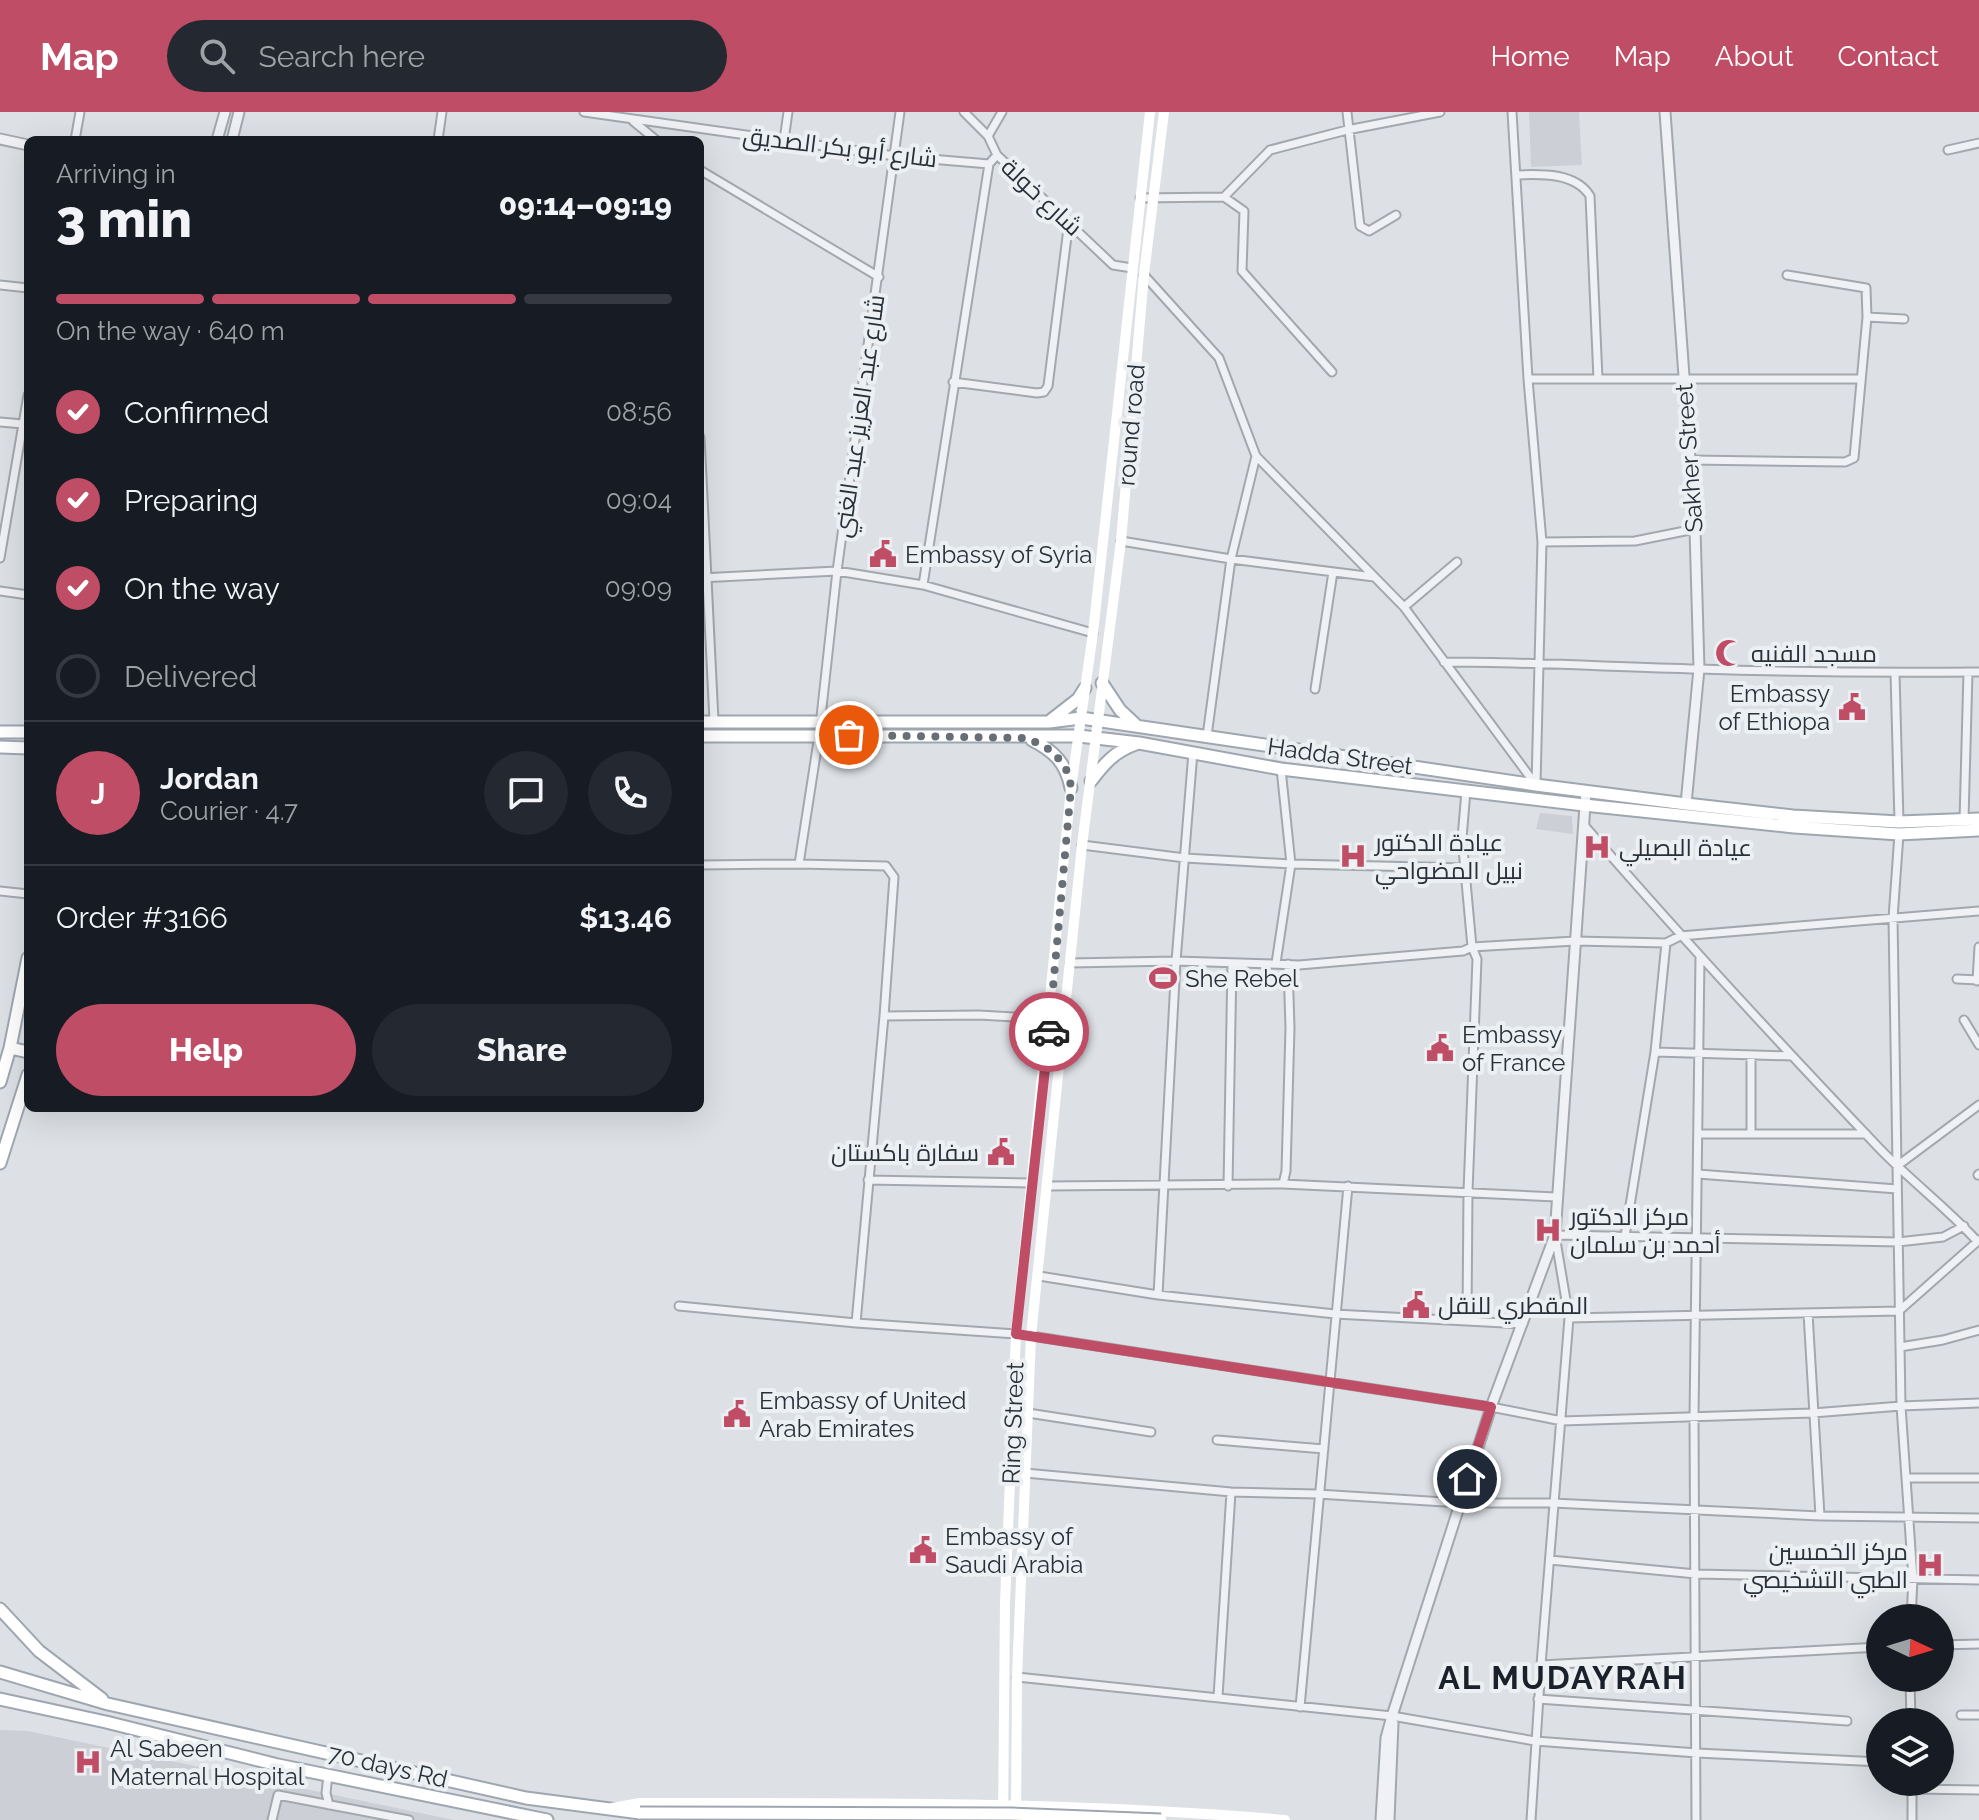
<!DOCTYPE html>
<html lang="en">
<head>
<meta charset="utf-8">
<style>
	:root { --surface:#171b24; --page:#242831; --text:#f1f3f6; --muted:#9ea1a6; --line:#363941; --accent:#c04d66 }
	body { margin:0; font-family:Raleway,Cairo,sans-serif; background:var(--page); color:var(--text); height:100vh; display:flex; flex-direction:column; font-size:30px; white-space:nowrap }
	* { box-sizing:border-box; margin:0 }
	p { font-size:26px; color:var(--muted) }
	.icon { flex:none; width:44px; height:44px; fill:none; stroke:currentColor; stroke-width:2; stroke-linecap:round; stroke-linejoin:round }
	.map { position:relative; flex:1; overflow:hidden }
	.sheet { position:absolute; left:24px; top:24px; width:680px; height:976px; display:flex; flex-direction:column; background:var(--surface); border-radius:12px; box-shadow:0 8px 32px #0002 }
	.sheet>* { flex:none }
	.needle { width:52px; rotate:94deg }
	.controls { position:absolute; left:1866px; top:1492px; display:grid; gap:16px }
	.controls a { display:grid; place-items:center; width:88px; height:88px; border-radius:50%; background:var(--surface); box-shadow:0 8px 32px #0002; font-size:40px }
	.pin { position:absolute; display:grid; place-items:center; width:68px; height:68px; color:#fff; margin:-34px; border:4px solid #fff; border-radius:50%; box-shadow:0 2px 8px #0007 }
	.courier { position:absolute; display:grid; place-items:center; width:80px; height:80px; margin:-40px; border:6px solid #c04d66; border-radius:50%; background:#fff; color:#222; box-shadow:0 2px 10px #0007 }
	.headline em { font-style:normal; font-weight:800 }
	.headline div { display:flex; flex-direction:column-reverse }
	.headline { display:flex; align-items:center; justify-content:space-between; height:136px; padding:0 32px }
	h1 { font-size:52px; font-weight:800; line-height:60px }
	.bar { display:grid; grid-template-columns:repeat(4,1fr); gap:12px 8px; align-content:center; height:96px; padding:0 32px }
	.bar i { height:10px; border-radius:6px; background:var(--line) }
	.bar .selected { background:var(--accent) }
	.bar p { grid-column:span 4 }
	.line { display:flex; align-items:center; gap:20px; padding:0 32px; border-top:2px solid var(--line) }
	.line div { flex:1 }
	.round { display:grid; place-items:center; flex:none; width:84px; height:84px; border-radius:42px; background:var(--page) }
	ol { padding:0 32px; list-style:none }
	li { display:flex; align-items:center; gap:24px; height:88px }
	li p { margin-inline-start:auto }
	li .icon { padding:8px; border-radius:50%; background:var(--accent); color:#fff; stroke-width:4 }
	li:last-child { color:var(--muted) }
	li i { width:44px; height:44px; border:4px solid var(--line); border-radius:50% }
	.primary-button { display:flex; gap:16px; margin-top:auto; padding:16px 32px }
	.primary-button a { flex:1; height:92px; border-radius:48px; background:var(--accent); color:#fff; font-size:32px; font-weight:800; line-height:92px; text-align:center }
	.primary-button a+a { background:var(--page); color:var(--text) }
	header { display:flex; align-items:center; gap:48px; box-sizing:border-box; height:112px; padding:0 40px; background:var(--accent); color:#fff }
	header strong { font-size:38px }
	nav { display:flex; gap:44px; margin-inline-start:auto; font-size:28px }
	.search { width:560px; height:72px; background:var(--page); display:flex; align-items:center; gap:20px; box-sizing:border-box; padding:0 28px; border-radius:44px; color:var(--muted); font-size:30px }
	.map>svg:first-child { display:block }
	.built { fill:#ccd0d6 }
	.lines { fill:none; stroke-linecap:round; stroke-linejoin:round }
	.minor-casing { stroke:#a3a8ae; stroke-width:11 }
	.tertiary-casing { stroke:#a3a8ae; stroke-width:13 }
	.primary-casing { stroke:#9ea6b0; stroke-width:15 }
	.minor { stroke:#eff1f4; stroke-width:7 }
	.tertiary { stroke:#eff1f4; stroke-width:9 }
	.secondary { stroke:#fff; stroke-width:10 }
	.primary { stroke:#fff; stroke-width:11 }
	.primary-bridge-casing { stroke:#9ea6b0; stroke-width:15; stroke-linecap:butt }
	.primary-bridge { stroke:#fff; stroke-width:11 }
	.done { stroke:#676e76; stroke-width:8; stroke-dasharray:0 14.4 }
	.route { stroke:#c04d66; stroke-width:10 }
	.labels { text-anchor:middle; dominant-baseline:central; stroke-width:8; stroke-linejoin:round; paint-order:stroke }
	.street-label { font-size:24px; fill:#28303a; stroke:#ecf0f3 }
	.poi-label { font-size:24px; fill:#28303a; stroke:#ecf0f3; text-anchor:start }
	.district-label { font-size:32px; font-weight:bold; letter-spacing:2px; fill:#1b212b; stroke:#ecf0f3 }
</style>
</head>
<body>
<header>
<strong>Map</strong>
<div class="search"><svg class="icon" aria-label="search" viewBox="0 0 24 24"><circle cx="10" cy="10" r="6"/><path d="M15 15l6 6"/></svg>Search here</div>
<nav><a>Home</a><a>Map</a><a>About</a><a>Contact</a></nav>
</header>
<div class="map">
<svg width="1979" height="1708" viewBox="0 0 1979 1708">
	<rect width="100%" height="100%" fill="#dde1e5"/>
	<path class="built" d="M1529,0h50l3,53 -51,2z
		M1540,701l32,3 1,18 -37,-5z
		M0,1618l28,1 426,89h-454z"/>
	<g class="lines">
		<g class="minor-casing">
			<path id="minor" d="M584,0l311,44 94,8 8,-9
				M964,0l24,24 9,19 116,110 19,3
				M1347,0l13,114 9,5 27,-16
				M1512,0l16,267 14,163 -6,243
				M633,9l23,19
				M988,24l14,-24
				M75,28l5,-28
				M438,28l4,-28
				M784,28l4,-28
				M1948,38l31,-7
				M700,58l179,107
				M1516,63c24,-1 59,-3 74,21l8,183
				M1224,85l20,14 -2,60 90,101
				M1140,86l84,-1 46,-47 77,-20 93,-18
				M1144,163l75,83 37,98 148,151 132,178
				M0,173l28,3
				M1867,205l37,2
				M1528,267h333
				M953,270l84,11 7,-1 4,-6 21,-165
				M0,310l23,2
				M700,325l14,284
				M1690,348l155,2 9,-4 13,-141 -1,-29 -79,-13
				M1121,429l110,18 143,18
				M1542,430l93,-1 60,-12
				M0,446l28,-163
				M700,466l137,-7 86,14 170,48
				M923,473l66,-421
				M0,479l28,4
				M1404,495l53,-45
				M1444,550c85,0 170,5 255,7 94,3 187,4 280,3
				M1895,561l4,149
				M1315,577l18,-117
				M1207,624l24,-177 25,-103
				M1466,679l-4,47 10,109 5,12 -9,233 -1,127
				M1964,708l4,-148
				M1584,713c96,111 195,218 296,324 31,32 67,59 97,92
				M1899,722l-6,84 4,248 4,240 12,173 -2,39
				M1082,733l103,13 106,6 175,4
				M799,752l20,-129 18,-164 63,-459
				M700,753l99,-1 87,2 8,11 -10,139 -28,307
				M0,779l28,3
				M1070,851l106,-2 123,4 164,-14 9,-4 103,-6 91,2 14,-7 299,-25
				M1276,851l15,-99 -10,-95
				M1957,867l22,1
				M1977,869l2,-34
				M884,904l95,-1 71,4
				M1964,908l15,25
				M1655,940l137,4
				M1698,1022h168
				M1751,1022v-79
				M1897,1054l82,-61
				M1698,1062l199,15
				M1978,1063l1,-1
				M868,1068l163,3
				M1283,1072l3,-13 4,-143 -2,-64
				M1048,1074l235,-2 273,13
				M1228,1074l4,-223
				M1625,1124l30,-184 11,-109
				M1039,1164l119,19 177,19 188,10
				M1158,1183l18,-334 17,-209
				M679,1194l177,17 160,11
				M1808,1201l12,203
				M1569,1206l330,-7 80,-71
				M1031,1224l460,71 71,14 251,-8 88,-7 78,-3
				M1900,1235l43,-7 36,-10
				M1028,1301l123,19
				M1217,1328l107,9
				M1025,1361l206,19 87,2 142,9h93l267,13 159,2
				M1906,1366h73
				M1550,1448l146,14 283,6
				M1940,1533l39,-1
				M1541,1553l339,-18
				M1017,1565l375,39 143,25 162,12 183,9
				M1910,1566l1,44
				M1218,1585l13,-205
				M1538,1587l309,22
				M1300,1595l48,-521
				M1961,1603h18
				M328,1663l-2,18 3,12
				M1913,1677l66,1
				M272,1708l6,-25 131,25
				M1531,1708l10,-155 28,-347 -14,-83 343,7 45,-5 21,-11
				M1696,1708l-2,-402 6,-461
				M1912,1708v-38"/>
		</g>
		<g class="tertiary-casing">
			<path id="tertiary" d="M1665,0l30,417 4,140 -13,135
				M0,27l28,6
				M217,28l8,-28
				M232,28l7,-28
				M1381,1708l5,-82 6,-22 99,-309 64,-172 31,-444
				M1389,1708l4,-97"/>
		</g>
		<g class="primary-casing">
			<path id="primary" d="M1102,571l18,27 15,14
				M1051,608l27,-21 7,-11
				M700,610h349l32,-4 455,67 150,19 107,12 106,6 80,-3
				M0,620h28
				M700,624h379l60,7 142,26 303,36 210,22 105,7 80,-4
				M1032,628c22,11 34,23 39,48
				M0,635l28,1
				M1091,669c13,-17 24,-30 45,-37
				M10,936l18,4
				M0,970l10,-34 18,-90
				M0,1051l28,-88
				M0,1497l39,42 63,48
				M0,1560l108,32 418,94 114,15
				M0,1587l106,23 172,43 269,55"/>
		</g>
		<use href="#minor" class="minor"/>
		<use href="#tertiary" class="tertiary"/>
		<path class="secondary" d="M612,1696l28,-5c216,0 430,-2 645,17
			M1003,1708l2,-217 11,-269 55,-546 22,-155 57,-521
			M1016,1708l1,-143 14,-341 51,-491 39,-304 23,-267 20,-162"/>
		<use href="#primary" class="primary"/>
		<g class="primary-bridge-casing">
			<path id="primary-bridge" d="M640,1701l372,1 149,6"/>
		</g>
		<use href="#primary-bridge" class="primary-bridge"/>
	</g>
	<g class="lines">
		<path class="done" d="M849,623l179,3 26,14 15,22 2,14 -22,244"/>
		<path class="route" d="M1049,920l-33,302 475,73 -24,72"/>
	</g>
	<defs>
		<g id="civic-bare" transform="scale(2.16)"><path d="M-.6-6.5H3V-4.5H.6V-3L4-1V1h2V6H-6V1h2V-1L-.6-3ZM-1.2 2.5V6h2.4V2.5Z" fill="#c04d66" stroke="#ecf0f3" stroke-width="2.5" paint-order="stroke"/></g>
		<g id="mosque-bare" transform="scale(2.16)"><path d="M3.5-4.9A6 6 0 1 0 3.5 4.9A5 5 0 1 1 3.5-4.9Z" fill="#c04d66" stroke="#ecf0f3" stroke-width="2.5" paint-order="stroke"/></g>
		<g id="hospital-bare" transform="scale(2.16)"><path d="M-5-5h3v3.5h4V-5h3V5h-3V1.5h-4V5h-3Z" fill="#c04d66" stroke="#ecf0f3" stroke-width="2.5" paint-order="stroke"/></g>
		<g id="stadium-bare" transform="scale(2.16)"><path d="M0-5a6.5 5 0 1 0 0 10a6.5 5 0 1 0 0-10ZM-3.5-1.8h7v3.6h-7Z" fill="#c04d66" stroke="#ecf0f3" stroke-width="2.5" paint-order="stroke"/></g>
	</defs>
	<g fill-rule="evenodd">
		<use href="#civic-bare" x="883" y="442"/>
		<use href="#mosque-bare" x="1729" y="541"/>
		<use href="#civic-bare" x="1852" y="595"/>
		<use href="#hospital-bare" x="1597" y="735"/>
		<use href="#hospital-bare" x="1353" y="744"/>
		<use href="#stadium-bare" x="1163" y="866"/>
		<use href="#civic-bare" x="1440" y="936"/>
		<use href="#civic-bare" x="1001" y="1040"/>
		<use href="#hospital-bare" x="1548" y="1118"/>
		<use href="#civic-bare" x="1416" y="1193"/>
		<use href="#civic-bare" x="737" y="1302"/>
		<use href="#civic-bare" x="923" y="1438"/>
		<use href="#hospital-bare" x="1930" y="1453"/>
		<use href="#hospital-bare" x="88" y="1650"/>
	</g>
	<g class="labels">
		<g class="street-label">
			<text transform="translate(840 35) rotate(7)">شارع أبو بكر الصديق</text>
			<text transform="translate(1042 85) rotate(43)">شارع خولة</text>
			<text transform="translate(859 304) rotate(-82)">شارع عبد العزيز عبد الغني</text>
			<text transform="translate(1131 313) rotate(-85)">round road</text>
			<text transform="translate(1689 346) rotate(-94)">Sakher Street</text>
			<text transform="translate(1340 644) rotate(8)">Hadda Street</text>
			<text transform="translate(1013 1311) rotate(-88)">Ring Street</text>
			<text transform="translate(388 1654) rotate(13)">70 days Rd</text>
		</g>
		<g class="poi-label">
			<text x="905" y="442">Embassy of Syria</text>
			<text x="1751" y="541">مسجد الفنيه</text>
			<text x="1830" y="581" text-anchor="end">Embassy<tspan x="1830" dy="28">of Ethiopa</tspan></text>
			<text x="1375" y="730">عيادة الدكتور<tspan x="1375" dy="28">نبيل المضواحي</tspan></text>
			<text x="1619" y="735">عيادة البصيلي</text>
			<text x="1185" y="866">She Rebel</text>
			<text x="1462" y="922">Embassy<tspan x="1462" dy="28">of France</tspan></text>
			<text x="979" y="1040" text-anchor="end">سفارة باكستان</text>
			<text x="1570" y="1104">مركز الدكتور<tspan x="1570" dy="28">أحمد بن سلمان</tspan></text>
			<text x="1438" y="1193">المقطري للنقل</text>
			<text x="759" y="1288">Embassy of United<tspan x="759" dy="28">Arab Emirates</tspan></text>
			<text x="945" y="1424">Embassy of<tspan x="945" dy="28">Saudi Arabia</tspan></text>
			<text x="1908" y="1439" text-anchor="end">مركز الخمسين<tspan x="1908" dy="28">الطبي التشخيصي</tspan></text>
			<text x="110" y="1636">Al Sabeen<tspan x="110" dy="28">Maternal Hospital</tspan></text>
		</g>
		<g class="district-label">
			<text x="1563" y="1565">AL MUDAYRAH</text>
		</g>
	</g>
</svg>
<div class="controls">
<a><svg class="needle" viewBox="-14 -14 28 28"><path d="M0-13l5 13h-10z" fill="#e53935"/><path d="M0 13l5-13h-10z" fill="#9ea1a6"/></svg></a>
<a><svg class="icon" aria-label="layers" viewBox="0 0 24 24"><path d="M12 4l9 5-9 5-9-5zM3 14l9 5 9-5"/></svg></a>
</div>
<div class="pin" style="left:849px;top:623px;background:#ea580c"><svg class="icon" aria-label="bag" viewBox="0 0 24 24"><path d="M5 8h14l-1 12H6zM9 8a3 3 0 0 1 6 0"/></svg></div>
<div class="pin" style="left:1467px;top:1367px;background:#1f2937"><svg class="icon" aria-label="home" viewBox="0 0 24 24"><path d="M3 11l9-7 9 7M6 9v11h12V9"/></svg></div>
<div class="courier" style="left:1049px;top:920px"><svg class="icon" aria-label="car" viewBox="0 0 24 24"><path d="M5 17H2v-5l4-1 3-4h7l3 4 3 1v5h-3M9 17h6M6 11h13"/><circle cx="7" cy="17" r="2"/><circle cx="17" cy="17" r="2"/></svg></div>
<section class="sheet">
<div class="headline"><div><h1>3 min</h1><p>Arriving in</p></div><em>09:14–09:19</em></div>
<div class="bar"><i class="selected"></i><i class="selected"></i><i class="selected"></i><i></i><p>On the way · 640 m</p></div>
<ol>
<li><svg class="icon" aria-label="check" viewBox="0 0 24 24"><path d="M5 12l5 5 9-10"/></svg>Confirmed<p>08:56</p></li>
<li><svg class="icon" aria-label="check" viewBox="0 0 24 24"><path d="M5 12l5 5 9-10"/></svg>Preparing<p>09:04</p></li>
<li><svg class="icon" aria-label="check" viewBox="0 0 24 24"><path d="M5 12l5 5 9-10"/></svg>On the way<p>09:09</p></li>
<li><i></i>Delivered</li>
</ol>
<div class="line" style="height:144px"><b class="round" style="background:var(--accent);color:#fff">J</b><div><b>Jordan</b><p>Courier · 4.7</p></div><a class="round"><svg class="icon" aria-label="chat" viewBox="0 0 24 24"><path d="M4 5h16v11H9l-5 4z"/></svg></a><a class="round"><svg class="icon" aria-label="phone" viewBox="0 0 24 24"><path d="M5 4h4l2 5-3 2q2 4 5 5l2-3 5 2v4C11 20 4 13 5 4z"/></svg></a></div>
<div class="line" style="height:104px"><div>Order #3166</div><b>$13.46</b></div>
<div class="primary-button"><a>Help</a><a>Share</a></div>
</section>
</div>
</body>
</html>
